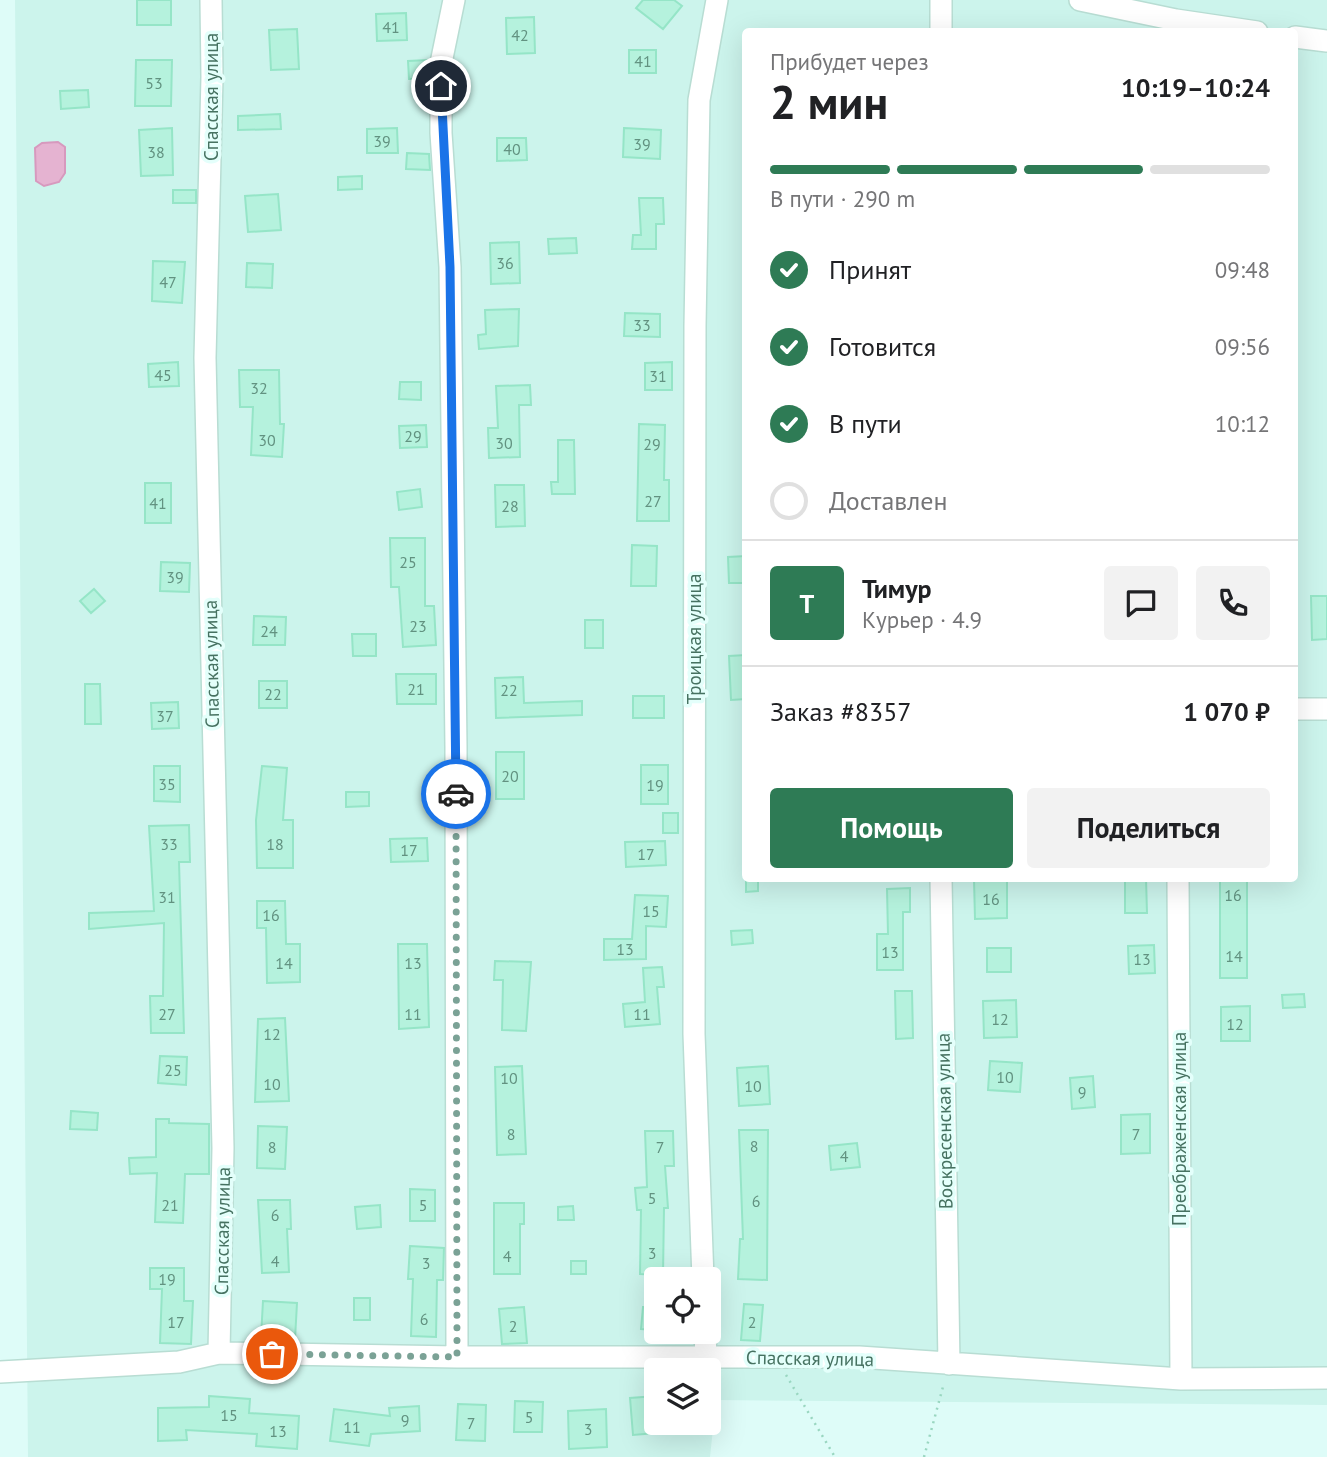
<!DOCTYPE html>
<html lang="ru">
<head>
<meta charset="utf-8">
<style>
	:root { --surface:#fff; --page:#f2f2f2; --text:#202124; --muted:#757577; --line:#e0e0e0; --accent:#2e7b55 }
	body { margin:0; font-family:"PT Sans",sans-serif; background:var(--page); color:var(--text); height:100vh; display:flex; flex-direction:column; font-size:26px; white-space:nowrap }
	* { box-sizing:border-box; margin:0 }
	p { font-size:23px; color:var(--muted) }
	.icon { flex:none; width:38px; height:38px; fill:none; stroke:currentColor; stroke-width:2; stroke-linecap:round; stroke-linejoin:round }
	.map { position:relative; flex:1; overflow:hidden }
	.side { position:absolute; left:742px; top:28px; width:556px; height:854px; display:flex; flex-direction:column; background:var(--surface); border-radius:7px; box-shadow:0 7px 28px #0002 }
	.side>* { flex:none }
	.controls { position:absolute; left:644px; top:1267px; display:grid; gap:14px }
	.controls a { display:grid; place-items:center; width:77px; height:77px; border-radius:7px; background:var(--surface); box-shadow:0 7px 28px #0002; font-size:35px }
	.pin { position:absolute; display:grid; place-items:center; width:60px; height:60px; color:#fff; margin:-30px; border:4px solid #fff; border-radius:50%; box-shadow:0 2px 7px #0007 }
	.courier { position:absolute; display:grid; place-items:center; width:70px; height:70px; margin:-35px; border:5px solid #1a73e8; border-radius:50%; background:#fff; color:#222; box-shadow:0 2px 9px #0007 }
	.summary em { font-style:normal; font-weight:700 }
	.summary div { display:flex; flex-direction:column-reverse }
	.summary { display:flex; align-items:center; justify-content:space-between; height:119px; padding:0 28px }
	h1 { font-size:46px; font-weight:700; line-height:52px }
	.bar { display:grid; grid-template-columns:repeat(4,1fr); gap:10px 7px; align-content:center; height:84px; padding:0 28px }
	.bar i { height:9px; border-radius:5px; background:var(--line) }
	.bar .on { background:var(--accent) }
	.bar p { grid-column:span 4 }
	.line { display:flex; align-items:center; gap:18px; padding:0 28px; border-top:2px solid var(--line) }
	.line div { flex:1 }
	.round { display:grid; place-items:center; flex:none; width:74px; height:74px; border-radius:7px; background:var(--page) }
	ol { padding:0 28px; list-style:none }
	li { display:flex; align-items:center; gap:21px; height:77px }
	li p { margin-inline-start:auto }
	li .icon { padding:7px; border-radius:50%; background:var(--accent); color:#fff; stroke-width:4 }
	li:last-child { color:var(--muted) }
	li i { width:38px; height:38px; border:4px solid var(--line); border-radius:50% }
	.cta { display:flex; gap:14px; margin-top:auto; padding:14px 28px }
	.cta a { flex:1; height:80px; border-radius:7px; background:var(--accent); color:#fff; font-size:28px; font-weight:700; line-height:80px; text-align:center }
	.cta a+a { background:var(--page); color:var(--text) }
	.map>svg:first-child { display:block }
	.residential { fill:#ccf4ec; fill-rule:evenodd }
	.water { fill:#e5b3d1; stroke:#d799be; stroke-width:2 }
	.building { fill:#b5f2dd; stroke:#95e5c7; stroke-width:2 }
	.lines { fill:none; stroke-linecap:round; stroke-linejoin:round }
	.minor-casing { stroke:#b8ddd3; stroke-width:24 }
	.path { stroke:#99d6c0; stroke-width:2.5; stroke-dasharray:2 5; stroke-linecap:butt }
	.minor { stroke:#fff; stroke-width:21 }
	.done { stroke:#7ba296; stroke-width:7; stroke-dasharray:0 12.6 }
	.route { stroke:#1a73e8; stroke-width:9 }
	.labels { text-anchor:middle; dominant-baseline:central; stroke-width:7; stroke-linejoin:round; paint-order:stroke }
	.number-label { font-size:16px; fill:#629280 }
	.street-label { font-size:19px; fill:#467261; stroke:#e4fffb }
</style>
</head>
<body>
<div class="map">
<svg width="1327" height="1457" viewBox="0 0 1327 1457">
	<rect width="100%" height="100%" fill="#defcf8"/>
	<path class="residential" d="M15,0h1312v1405l-611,-5 -6,57h-682zM746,32h549v846h-549zM656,1279h53v53h-53zM656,1370h53v53h-53z"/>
	<path class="water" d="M58,142l7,5v26l-6,9 -15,4 -8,-5 -1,-33 7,-5z"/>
	<path class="building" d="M137,0h34v25h-34z
		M643,0h31l8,6 -19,23 -27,-21z
		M406,13l1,27 -30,1 -1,-27z
		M534,17l1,36 -28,1 -1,-36z
		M297,29l2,40 -28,1 -2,-40z
		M629,50h27v23h-27z
		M136,60h36l-1,46h-36z
		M428,60v18l-19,1 -1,-18z
		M88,90l1,17 -28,2 -1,-18z
		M280,114l1,15 -43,1v-14z
		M172,128l1,47 -32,1 -2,-46z
		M397,128l1,25h-31v-24z
		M624,128l37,2 -1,29 -37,-2z
		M497,138h29l1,22 -30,1z
		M407,153l22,1 1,16 -24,-1z
		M362,176v13l-24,1v-13z
		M173,190h23v13h-23z
		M278,194l3,36 -33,2 -3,-36z
		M639,198h24l1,26h-8v25h-24l1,-14h8z
		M576,238l1,15 -28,1 -1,-15z
		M519,242l1,41 -29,1 -1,-41z
		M153,261l32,1 -3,41 -30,-2z
		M247,263l26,1 -1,24 -26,-1z
		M519,309l-1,37 -39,3 -1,-14 8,-1 -1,-24z
		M625,313l35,1v23l-36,-1z
		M178,362l1,24 -30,1 -1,-23z
		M672,362v28h-27v-27z
		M239,370h40l1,54h4l-2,33 -31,-2 2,-48h-13z
		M400,382h21v18l-22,-1z
		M530,385l1,20h-12l1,52 -31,1 -1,-30h10l-2,-42z
		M639,424l26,1 -1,55h5v41h-32z
		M426,425l1,22 -27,1 -1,-22z
		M558,440h16l1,54h-23l-1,-12h7z
		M145,483h26v40h-26z
		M495,485h29l1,41 -29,1z
		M420,489l2,18 -23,3 -2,-18z
		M390,538h35v68h9l2,39 -33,2 -4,-60h-8z
		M632,545l25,1 -1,40h-25z
		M746,556v27h-17l-1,-26z
		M161,562l29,1 -1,29 -29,-1z
		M94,589l11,12 -14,12 -11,-12z
		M1311,596h16v43l-15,1z
		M254,616l32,1 -1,28h-32z
		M585,620h18v28h-18z
		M352,634h24v22h-23z
		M746,655v44l-15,1 -2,-44z
		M396,674h40v30h-39z
		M523,677l1,26 58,-2v14l-86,3 -1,-40z
		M259,681h28v27h-28z
		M85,684h15l1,40h-16z
		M633,696h31v22h-31z
		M178,702l1,26 -27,1 -1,-26z
		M496,752h28v47h-28z
		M641,765h27v39h-27z
		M154,766h26v36l-26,-1z
		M262,766l25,2 -4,52h10v48h-36l-1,-48z
		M346,792h23v14l-23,1z
		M663,813h15v20h-15z
		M189,825l1,37h-11l5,171h-33l-1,-37h13l1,-73 -75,6v-16l65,-2 -5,-85z
		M427,838l1,23 -37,1 -1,-23z
		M665,841l1,24 -40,2 -1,-25z
		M746,878h12v13l-12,1z
		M1125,878h21l1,35h-22z
		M1220,878h27v100h-27z
		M974,879h33v39l-32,1z
		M910,888v24h-7v58h-26v-36h11l-1,-45z
		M635,895l33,1 -2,31 -20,-1v33l-42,1v-21h28z
		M257,901h28l1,43h14v38l-33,1 -1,-55h-9z
		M752,930l1,13 -21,2 -1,-14z
		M398,944h29l2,83 -30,2z
		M1154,945l1,28 -26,1 -1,-28z
		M987,948h24v24h-24z
		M495,961l36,1 -5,69 -24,-1 1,-50h-9z
		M662,967l2,20h-7l3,37 -35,3 -2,-23 22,-2 -2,-34z
		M895,991h17l1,47 -17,1z
		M1304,994l1,13 -22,1 -1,-13z
		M1016,1000l1,37 -33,1 -1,-37z
		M1250,1006v35h-29v-34z
		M285,1018l4,83 -34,1 3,-83z
		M160,1056l27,1 -1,28 -28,-2z
		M990,1061l32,2 -2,29 -32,-2z
		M522,1066l4,88 -29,1 -2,-88z
		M768,1066l2,38 -31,2 -2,-38z
		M1093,1076l2,31 -23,2 -2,-31z
		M71,1111l27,2 -1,17 -27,-1z
		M1150,1114v39l-29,1v-39z
		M156,1119h13v4l40,1v50h-24l-2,49 -28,-1 2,-49 -27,1 -1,-16 27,-1z
		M258,1126l29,1 -2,42 -28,-1z
		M739,1130h29l-1,150 -29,-1 2,-40h3z
		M645,1131h28l1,35h-9l3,42h-4l-1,67 -23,-1 1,-64h-4l-2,-22 12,-1z
		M857,1143l3,24 -29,3 -2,-24z
		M410,1189l25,1v31h-25z
		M258,1200h32l1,29h-4l2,43 -27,1z
		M494,1203h30v21h-4v50h-26z
		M380,1205l1,22 -24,2 -2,-22z
		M573,1206l1,14h-16v-13z
		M410,1246l34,2 -1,32h-6l-1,57 -25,-1 2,-57h-5z
		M571,1261h15v13h-15z
		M150,1268h34v33h9l-2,43 -31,-1 2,-54h-12z
		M354,1298h16v22h-16z
		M263,1301l34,2 -2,36 -34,-2z
		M744,1304l19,1 -3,36 -19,-1z
		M524,1307l3,36 -25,1 -3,-35z
		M643,1307l13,1v22l-15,-1z
		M209,1396l41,3 -1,14 50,3 -2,33 -41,-3 1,-12 -71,-4 1,10 -29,1v-33l51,-1z
		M656,1396v37l-23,2 -3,-37z
		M515,1401l28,1 -1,30h-28z
		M458,1404l28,1 -1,36 -29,-1z
		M419,1406l1,25 -49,3 -2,12 -39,-5 4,-32 56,7 -1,-8z
		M606,1409l1,38 -38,2 -1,-38z"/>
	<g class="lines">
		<g class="minor-casing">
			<path id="minor" d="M211,0l1,77 -7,281 18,790 -4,205 238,4h402l322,22 146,-1
				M454,0l-13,63v70l9,134 6,480 1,610
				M1080,0l96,20 81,12
				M941,32v-32
				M1295,37l32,4
				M1295,709h32
				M941,878l8,486
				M1178,878l3,501
				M703,1279l-9,-245 1,-708 4,-226 18,-100
				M705,1332l1,26
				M0,1372l179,-10 40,-9"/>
		</g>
		<path class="path" d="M786,1375l49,82
			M924,1457l20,-74"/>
		<use href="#minor" class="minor"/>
	</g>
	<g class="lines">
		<path class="done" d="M272,1354l185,3 -1,-563"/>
		<path class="route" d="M441,86l9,181 6,527"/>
	</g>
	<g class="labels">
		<g class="number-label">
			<text x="391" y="27">41</text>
			<text x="520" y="35">42</text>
			<text x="643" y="61">41</text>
			<text x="154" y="83">53</text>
			<text x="382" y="141">39</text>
			<text x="642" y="144">39</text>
			<text x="512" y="149">40</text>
			<text x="156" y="152">38</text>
			<text x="505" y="263">36</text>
			<text x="168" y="282">47</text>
			<text x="642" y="325">33</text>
			<text x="163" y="375">45</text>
			<text x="658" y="376">31</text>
			<text x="259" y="388">32</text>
			<text x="413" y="436">29</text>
			<text x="267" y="440">30</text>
			<text x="504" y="443">30</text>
			<text x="652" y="444">29</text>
			<text x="653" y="501">27</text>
			<text x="158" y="503">41</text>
			<text x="510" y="506">28</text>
			<text x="408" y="562">25</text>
			<text x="175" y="577">39</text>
			<text x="418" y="626">23</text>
			<text x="269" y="631">24</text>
			<text x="416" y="689">21</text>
			<text x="509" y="690">22</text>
			<text x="273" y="694">22</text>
			<text x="165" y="716">37</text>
			<text x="510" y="776">20</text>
			<text x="167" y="784">35</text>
			<text x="655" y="785">19</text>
			<text x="169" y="844">33</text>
			<text x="275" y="844">18</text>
			<text x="409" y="850">17</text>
			<text x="646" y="854">17</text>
			<text x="1233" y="895">16</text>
			<text x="167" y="897">31</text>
			<text x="991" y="899">16</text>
			<text x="651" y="911">15</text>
			<text x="271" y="915">16</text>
			<text x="625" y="949">13</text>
			<text x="890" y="952">13</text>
			<text x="1234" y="956">14</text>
			<text x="1142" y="959">13</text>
			<text x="284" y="963">14</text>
			<text x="413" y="963">13</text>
			<text x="167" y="1014">27</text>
			<text x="413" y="1014">11</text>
			<text x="642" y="1014">11</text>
			<text x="1000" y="1019">12</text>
			<text x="1235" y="1024">12</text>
			<text x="272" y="1034">12</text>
			<text x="173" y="1070">25</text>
			<text x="1005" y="1077">10</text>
			<text x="509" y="1078">10</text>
			<text x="272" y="1084">10</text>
			<text x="753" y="1086">10</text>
			<text x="1082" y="1092">9</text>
			<text x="511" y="1134">8</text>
			<text x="1136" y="1134">7</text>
			<text x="754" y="1146">8</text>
			<text x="272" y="1147">8</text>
			<text x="660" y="1147">7</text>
			<text x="844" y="1156">4</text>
			<text x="652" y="1198">5</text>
			<text x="756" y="1201">6</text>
			<text x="170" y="1205">21</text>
			<text x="423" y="1205">5</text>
			<text x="275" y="1215">6</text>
			<text x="652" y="1253">3</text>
			<text x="507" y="1256">4</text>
			<text x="275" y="1261">4</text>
			<text x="426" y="1263">3</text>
			<text x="167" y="1279">19</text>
			<text x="424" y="1319">6</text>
			<text x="176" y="1322">17</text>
			<text x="752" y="1322">2</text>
			<text x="513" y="1326">2</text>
			<text x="229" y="1415">15</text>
			<text x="529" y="1417">5</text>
			<text x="405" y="1420">9</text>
			<text x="471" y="1423">7</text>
			<text x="352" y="1427">11</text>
			<text x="588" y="1429">3</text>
			<text x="278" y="1431">13</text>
		</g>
		<g class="street-label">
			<text transform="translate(211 97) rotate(-90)">Спасская улица</text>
			<text transform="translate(694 639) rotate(-90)">Троицкая улица</text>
			<text transform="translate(211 664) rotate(-91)">Спасская улица</text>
			<text transform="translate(944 1121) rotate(-91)">Воскресенская улица</text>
			<text transform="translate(1179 1129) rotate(-90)">Преображенская улица</text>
			<text transform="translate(222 1231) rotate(-89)">Спасская улица</text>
			<text transform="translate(810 1358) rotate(1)">Спасская улица</text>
		</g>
	</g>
</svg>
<div class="controls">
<a><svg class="icon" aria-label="locate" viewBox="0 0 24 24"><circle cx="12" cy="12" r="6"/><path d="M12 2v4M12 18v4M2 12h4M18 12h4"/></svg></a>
<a><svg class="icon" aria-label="layers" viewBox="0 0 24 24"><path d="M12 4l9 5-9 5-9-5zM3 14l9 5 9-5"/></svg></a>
</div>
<div class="pin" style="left:272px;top:1354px;background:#ea580c"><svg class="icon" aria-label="bag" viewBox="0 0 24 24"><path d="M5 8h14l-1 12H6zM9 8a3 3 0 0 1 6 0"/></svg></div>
<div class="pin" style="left:441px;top:86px;background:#1f2937"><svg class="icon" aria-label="home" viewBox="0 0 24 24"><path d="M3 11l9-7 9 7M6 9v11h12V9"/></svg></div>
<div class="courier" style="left:456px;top:794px"><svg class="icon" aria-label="car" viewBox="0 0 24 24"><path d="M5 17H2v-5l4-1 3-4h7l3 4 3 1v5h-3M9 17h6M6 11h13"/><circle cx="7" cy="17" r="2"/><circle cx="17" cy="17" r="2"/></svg></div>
<section class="side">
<div class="summary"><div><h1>2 мин</h1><p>Прибудет через</p></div><em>10:19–10:24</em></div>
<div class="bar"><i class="on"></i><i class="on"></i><i class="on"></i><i></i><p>В пути · 290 m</p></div>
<ol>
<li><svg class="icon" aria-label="check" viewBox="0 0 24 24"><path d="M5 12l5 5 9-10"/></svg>Принят<p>09:48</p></li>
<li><svg class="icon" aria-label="check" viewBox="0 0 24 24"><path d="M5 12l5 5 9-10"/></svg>Готовится<p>09:56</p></li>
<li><svg class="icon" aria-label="check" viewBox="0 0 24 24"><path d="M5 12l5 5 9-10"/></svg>В пути<p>10:12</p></li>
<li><i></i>Доставлен</li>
</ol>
<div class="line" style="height:126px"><b class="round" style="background:var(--accent);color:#fff">Т</b><div><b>Тимур</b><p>Курьер · 4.9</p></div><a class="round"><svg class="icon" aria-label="chat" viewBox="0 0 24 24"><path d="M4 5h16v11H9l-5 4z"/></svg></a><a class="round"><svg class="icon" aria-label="phone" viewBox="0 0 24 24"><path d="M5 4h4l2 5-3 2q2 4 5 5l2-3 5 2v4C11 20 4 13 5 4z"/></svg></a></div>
<div class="line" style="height:91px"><div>Заказ #8357</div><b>1 070 ₽</b></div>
<div class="cta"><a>Помощь</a><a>Поделиться</a></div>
</section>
</div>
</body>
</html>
